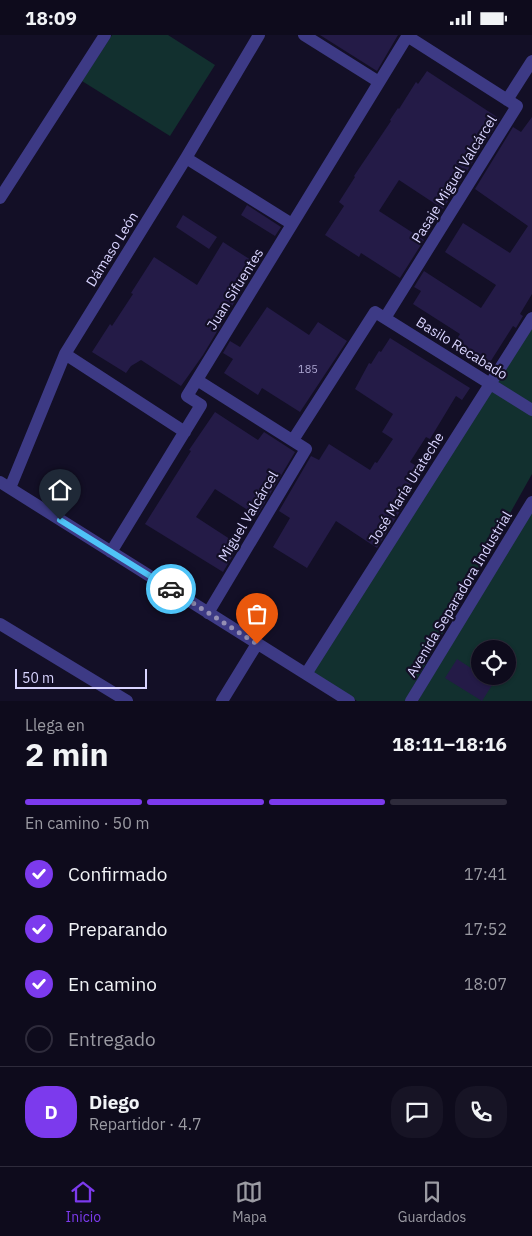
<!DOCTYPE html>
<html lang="es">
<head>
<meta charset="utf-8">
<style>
	:root { --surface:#0e0b1c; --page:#171425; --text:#f1f3f6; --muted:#9b9ba3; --line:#2e2b3b; --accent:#7c3aed }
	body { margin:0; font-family:"IBM Plex Sans",sans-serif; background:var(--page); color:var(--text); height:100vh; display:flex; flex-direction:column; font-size:19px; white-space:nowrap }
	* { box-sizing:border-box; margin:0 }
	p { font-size:16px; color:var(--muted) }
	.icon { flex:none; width:28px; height:28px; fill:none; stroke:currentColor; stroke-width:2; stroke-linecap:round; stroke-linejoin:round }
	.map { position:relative; height:666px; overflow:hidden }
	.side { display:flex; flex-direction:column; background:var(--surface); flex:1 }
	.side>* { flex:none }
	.fabs { position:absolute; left:471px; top:605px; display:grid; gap:10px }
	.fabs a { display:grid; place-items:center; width:45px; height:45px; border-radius:50%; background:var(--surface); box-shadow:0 1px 4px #0004,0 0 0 1px var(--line); font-size:25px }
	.scale { position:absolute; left:15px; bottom:12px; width:132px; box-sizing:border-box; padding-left:5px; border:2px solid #d9d4ff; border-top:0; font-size:14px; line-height:18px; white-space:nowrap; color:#d9d4ff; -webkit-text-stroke:4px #130f26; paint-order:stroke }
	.pin { position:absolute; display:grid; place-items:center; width:42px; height:42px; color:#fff; margin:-51px -21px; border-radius:50% 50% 50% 0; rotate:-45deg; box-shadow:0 0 5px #0007 }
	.pin .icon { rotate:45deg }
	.courier { position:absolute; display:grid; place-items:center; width:50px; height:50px; margin:-25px; border:4px solid #4fc3f7; border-radius:50%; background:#fff; color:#222; box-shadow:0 1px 6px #0007 }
	.head em { font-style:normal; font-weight:800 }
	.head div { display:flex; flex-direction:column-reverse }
	.head { display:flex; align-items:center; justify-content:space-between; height:85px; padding:0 25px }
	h1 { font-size:32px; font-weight:800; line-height:38px }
	.bar { display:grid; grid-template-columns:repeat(4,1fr); gap:8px 5px; align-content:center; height:60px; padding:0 25px }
	.bar i { height:6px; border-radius:4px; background:var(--line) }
	.bar .selected { background:var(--accent) }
	.bar p { grid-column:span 4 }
	.line { display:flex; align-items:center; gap:12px; padding:0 25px; border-top:1px solid var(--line) }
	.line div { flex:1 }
	.round { display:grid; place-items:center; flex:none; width:52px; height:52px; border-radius:20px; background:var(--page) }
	ol { padding:0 25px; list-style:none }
	li { display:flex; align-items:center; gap:15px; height:55px }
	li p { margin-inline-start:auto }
	li .icon { padding:5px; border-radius:50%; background:var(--accent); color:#fff; stroke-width:4 }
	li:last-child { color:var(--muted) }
	li i { width:28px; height:28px; border:2px solid var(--line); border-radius:50% }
	.status { display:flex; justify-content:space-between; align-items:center; height:35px; padding:0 25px; background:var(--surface); direction:ltr }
	.status svg { height:14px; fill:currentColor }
	.tabs { display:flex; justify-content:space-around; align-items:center; height:70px; border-top:1px solid var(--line); background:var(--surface); font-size:14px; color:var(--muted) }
	.tabs a { display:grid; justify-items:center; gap:2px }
	.tabs .selected { color:var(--accent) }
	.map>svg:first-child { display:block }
	.green { fill:#12302f; fill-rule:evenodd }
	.building { fill:#241b47 }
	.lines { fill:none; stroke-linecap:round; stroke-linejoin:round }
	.minor { stroke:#3d3a85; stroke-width:12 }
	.done { stroke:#948fb3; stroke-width:5; stroke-dasharray:0 9 }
	.route { stroke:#4fc3f7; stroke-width:6 }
	.labels { text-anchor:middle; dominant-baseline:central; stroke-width:4.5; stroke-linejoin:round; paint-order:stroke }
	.number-label { font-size:11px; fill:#aca6d1 }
	.street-label { font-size:14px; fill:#d9d4ff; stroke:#130f26 }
</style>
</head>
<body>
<div class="status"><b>18:09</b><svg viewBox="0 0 49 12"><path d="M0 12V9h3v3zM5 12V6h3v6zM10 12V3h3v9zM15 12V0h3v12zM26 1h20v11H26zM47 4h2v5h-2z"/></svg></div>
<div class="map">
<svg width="532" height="666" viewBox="0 0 532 666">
	<rect width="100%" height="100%" fill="#130f26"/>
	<path class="green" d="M112,0h56l47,30 -45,71 -88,-55z
		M532,288v84l-38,-25z
		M491,351l41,26v62l-127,227h-48l-46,-29z
		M532,462v204h-114zM480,614h28v27h-28z"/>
	<path class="building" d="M320,0h78l-21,36z
		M427,36l73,48 -57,90 -44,-29 -20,31 45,29 -24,38 -39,-25 -2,4 -34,-22 19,-29 -5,-4 16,-25 -1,-1 37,-55 -1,-1 8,-12 1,1 17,-27 2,2z
		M532,82v177l-12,20 3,2 -7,12 -3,-2 -26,41 -34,-22 7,-11 -47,-30 8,-13 -7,-4 10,-16 57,37 15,-23 -51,-33 18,-29 47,30 18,-27 -53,-37 38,-62 8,5z
		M247,170l34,22 -6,9 -34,-21z
		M183,180l34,22 -8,12 -33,-22z
		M223,207l34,22 -54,91 -22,31 -40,-26 -10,6 -5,7 -34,-21 18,-28 2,2 21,-32 -2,-1 23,-36 43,28z
		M267,272l42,28 9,-13 29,19 -47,71 -38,-24 -4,7 -34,-22 9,-14 -10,-6 7,-12 10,6z
		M390,303l80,50 -8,12 -6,-4 -26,43 -4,-2 -16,25 11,7 -18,29 4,2 -30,48 -41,-27 -29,47 -34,-21 17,-29 -11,-7 32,-55 8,4 10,-16 41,26 5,-8 2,1 16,-24 -11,-7 11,-18 -38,-25 14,-26 2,1 8,-13 2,1z
		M215,377l43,28 6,-8 31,20 -38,64 -42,-27 -19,28 43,28 -16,27 -78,-48 46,-73 -2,-1z
		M457,624l23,15v2h4l10,6 -12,19 -37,-23z"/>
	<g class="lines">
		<path class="minor" d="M304,0l75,47
			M507,65l25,-39
			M186,123l106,66
			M0,163l105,-163
			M385,283l132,-212 -110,-70
			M65,319l120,78
			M197,345l109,69 -98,164
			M293,405l82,-128 157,98
			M0,447l349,219
			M10,453l55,-134 121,-196 73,-123
			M111,517l90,-147 -14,-9 221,-361
			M0,589l127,77
			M306,639l226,-356
			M222,666l35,-57
			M411,666l121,-199"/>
	</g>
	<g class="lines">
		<path class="done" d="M171,554l86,55"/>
		<path class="route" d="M60,485l111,69"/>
	</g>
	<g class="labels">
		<g class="number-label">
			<text x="308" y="334">185</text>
		</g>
		<g class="street-label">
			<text transform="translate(454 144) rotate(-58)">Pasaje Miguel Valcárcel</text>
			<text transform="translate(112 214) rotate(-58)">Dámaso León</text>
			<text transform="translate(235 254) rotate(-58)">Juan Sifuentes</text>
			<text transform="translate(462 313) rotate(32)">Basilo Recabado</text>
			<text transform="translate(406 453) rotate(-58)">José María Urateche</text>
			<text transform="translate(248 481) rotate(-59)">Miguel Valcárcel</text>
			<text transform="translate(459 559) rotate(-59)">Avenida Separadora Industrial</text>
		</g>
	</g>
</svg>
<div class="fabs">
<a><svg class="icon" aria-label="locate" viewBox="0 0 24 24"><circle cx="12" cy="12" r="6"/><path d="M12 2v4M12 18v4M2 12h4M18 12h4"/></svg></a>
</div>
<div class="scale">50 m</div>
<div class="pin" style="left:257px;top:609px;background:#ea580c"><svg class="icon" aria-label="bag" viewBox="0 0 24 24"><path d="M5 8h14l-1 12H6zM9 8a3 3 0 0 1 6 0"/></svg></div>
<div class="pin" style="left:60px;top:485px;background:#1f2937"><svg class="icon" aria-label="home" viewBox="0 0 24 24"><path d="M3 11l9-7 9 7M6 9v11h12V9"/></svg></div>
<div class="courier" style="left:171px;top:554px"><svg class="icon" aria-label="car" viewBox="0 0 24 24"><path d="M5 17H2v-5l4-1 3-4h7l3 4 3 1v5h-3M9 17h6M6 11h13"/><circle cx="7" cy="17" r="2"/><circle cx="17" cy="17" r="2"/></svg></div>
</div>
<section class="side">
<div class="head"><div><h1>2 min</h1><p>Llega en</p></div><em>18:11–18:16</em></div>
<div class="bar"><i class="selected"></i><i class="selected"></i><i class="selected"></i><i></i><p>En camino · 50 m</p></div>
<ol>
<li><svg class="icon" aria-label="check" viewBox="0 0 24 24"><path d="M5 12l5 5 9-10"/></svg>Confirmado<p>17:41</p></li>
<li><svg class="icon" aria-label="check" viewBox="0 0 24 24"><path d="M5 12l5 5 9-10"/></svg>Preparando<p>17:52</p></li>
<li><svg class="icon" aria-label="check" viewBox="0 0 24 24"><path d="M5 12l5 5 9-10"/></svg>En camino<p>18:07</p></li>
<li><i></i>Entregado</li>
</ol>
<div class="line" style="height:90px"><b class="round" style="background:var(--accent);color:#fff">D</b><div><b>Diego</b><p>Repartidor · 4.7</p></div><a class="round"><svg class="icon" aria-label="chat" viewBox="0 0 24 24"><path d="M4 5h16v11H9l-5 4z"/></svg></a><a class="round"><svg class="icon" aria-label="phone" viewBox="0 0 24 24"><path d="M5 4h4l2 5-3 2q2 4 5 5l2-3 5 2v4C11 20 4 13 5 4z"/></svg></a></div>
</section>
<nav class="tabs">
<a class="selected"><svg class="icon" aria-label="home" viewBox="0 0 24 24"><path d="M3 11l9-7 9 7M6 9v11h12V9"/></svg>Inicio</a>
<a><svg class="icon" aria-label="map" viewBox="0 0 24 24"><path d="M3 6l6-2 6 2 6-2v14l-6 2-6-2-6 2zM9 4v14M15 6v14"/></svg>Mapa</a>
<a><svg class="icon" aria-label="saved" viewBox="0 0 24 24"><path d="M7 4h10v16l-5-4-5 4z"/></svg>Guardados</a>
</nav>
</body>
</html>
